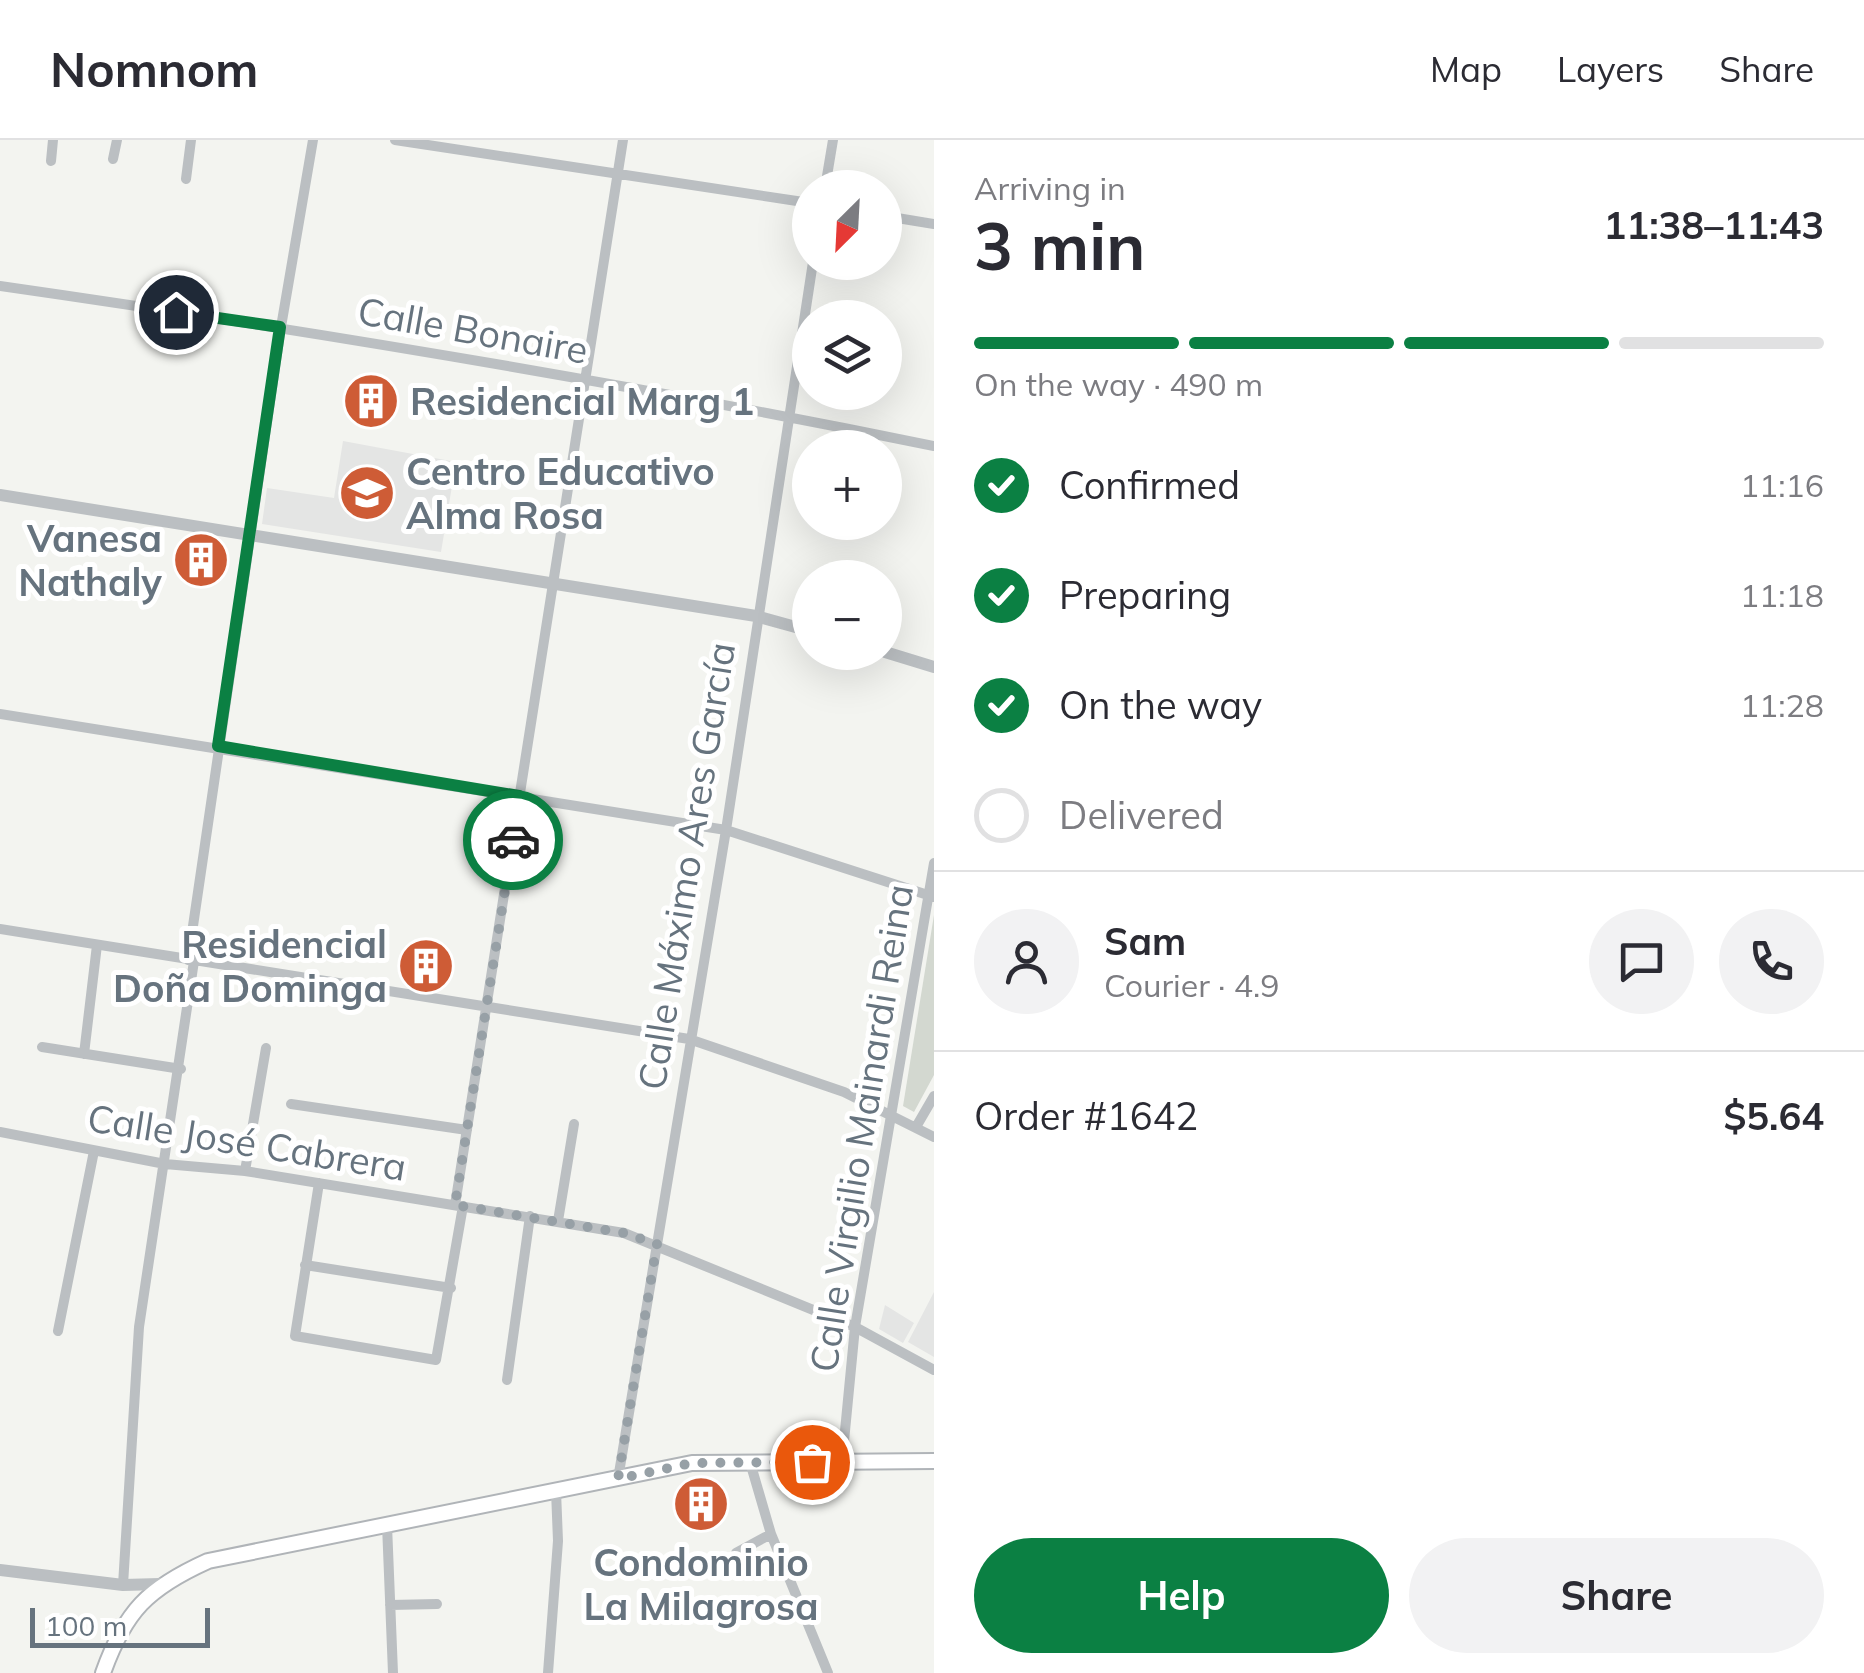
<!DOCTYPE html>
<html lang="en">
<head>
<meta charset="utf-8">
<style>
	:root { --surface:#fff; --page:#f2f2f3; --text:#2b2b33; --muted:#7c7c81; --line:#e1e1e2; --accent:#0b8043 }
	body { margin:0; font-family:Mulish,sans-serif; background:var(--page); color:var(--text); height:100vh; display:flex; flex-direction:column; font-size:38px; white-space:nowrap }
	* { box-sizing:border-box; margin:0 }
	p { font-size:32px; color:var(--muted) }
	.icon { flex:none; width:55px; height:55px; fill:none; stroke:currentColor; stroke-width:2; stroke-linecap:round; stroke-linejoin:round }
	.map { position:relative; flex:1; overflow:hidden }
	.sheet { display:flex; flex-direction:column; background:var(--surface); width:930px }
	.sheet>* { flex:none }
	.needle { width:65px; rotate:204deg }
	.buttons { position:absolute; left:792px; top:30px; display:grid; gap:20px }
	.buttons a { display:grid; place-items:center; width:110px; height:110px; border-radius:50%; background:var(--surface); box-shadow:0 10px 40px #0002; font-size:50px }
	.scale { position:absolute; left:30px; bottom:25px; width:180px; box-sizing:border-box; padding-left:10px; border:5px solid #66737e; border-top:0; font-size:28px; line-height:35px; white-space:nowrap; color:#66737e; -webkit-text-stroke:8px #fff; paint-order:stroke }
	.pin { position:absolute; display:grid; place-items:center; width:85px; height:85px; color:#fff; margin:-42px; border:5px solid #fff; border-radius:50%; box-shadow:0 2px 10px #0007 }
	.courier { position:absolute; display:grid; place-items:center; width:100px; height:100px; margin:-50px; border:8px solid #0b8043; border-radius:50%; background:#fff; color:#222; box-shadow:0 2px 12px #0007 }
	.overview em { font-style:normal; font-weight:700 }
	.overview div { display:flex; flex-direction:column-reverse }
	.overview { display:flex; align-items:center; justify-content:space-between; height:170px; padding:0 40px }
	h1 { font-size:65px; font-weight:700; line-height:75px }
	.bar { display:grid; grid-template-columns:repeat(4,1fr); gap:15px 10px; align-content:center; height:120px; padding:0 40px }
	.bar i { height:12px; border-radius:8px; background:var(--line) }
	.bar .selected { background:var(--accent) }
	.bar p { grid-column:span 4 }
	.line { display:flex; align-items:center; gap:25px; padding:0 40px; border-top:2px solid var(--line) }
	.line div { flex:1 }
	.round { display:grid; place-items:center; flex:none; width:105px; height:105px; border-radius:52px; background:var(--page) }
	ol { padding:0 40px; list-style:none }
	li { display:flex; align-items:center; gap:30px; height:110px }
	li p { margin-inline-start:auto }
	li .icon { padding:10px; border-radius:50%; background:var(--accent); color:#fff; stroke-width:4 }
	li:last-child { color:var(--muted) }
	li i { width:55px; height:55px; border:5px solid var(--line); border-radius:50% }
	.primary-button { display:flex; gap:20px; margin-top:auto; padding:20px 40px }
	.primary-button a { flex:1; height:115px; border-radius:60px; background:var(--accent); color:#fff; font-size:40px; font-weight:700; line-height:115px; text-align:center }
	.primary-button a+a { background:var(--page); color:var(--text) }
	header { display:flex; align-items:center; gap:60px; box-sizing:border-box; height:140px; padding:0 50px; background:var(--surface); border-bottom:2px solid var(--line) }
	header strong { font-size:48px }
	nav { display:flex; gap:55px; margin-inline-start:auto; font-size:35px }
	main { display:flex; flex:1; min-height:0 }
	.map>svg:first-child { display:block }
	.built { fill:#e4e5e4 }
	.green { fill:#d3d8d0 }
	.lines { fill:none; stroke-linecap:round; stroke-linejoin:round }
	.secondary-casing { stroke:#b0b4b8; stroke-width:18 }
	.minor { stroke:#bbbfc2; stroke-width:10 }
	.tertiary { stroke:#bbbfc2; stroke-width:12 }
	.secondary { stroke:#fff; stroke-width:14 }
	.done { stroke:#97a0a6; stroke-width:10; stroke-dasharray:0 18 }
	.route { stroke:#0b8043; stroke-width:12 }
	.labels { text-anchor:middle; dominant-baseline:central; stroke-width:10; stroke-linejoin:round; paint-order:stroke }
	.street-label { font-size:38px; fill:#66737e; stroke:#fff }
	.poi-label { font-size:38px; font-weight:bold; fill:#66737e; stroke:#fff; text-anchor:start }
</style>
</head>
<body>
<header>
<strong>Nomnom</strong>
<nav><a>Map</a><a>Layers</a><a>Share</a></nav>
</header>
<main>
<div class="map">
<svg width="934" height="1533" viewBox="0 0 934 1533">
	<rect width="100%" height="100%" fill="#f3f4f0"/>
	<path class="built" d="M343,301l113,21 -15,90 -179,-28 5,-36 67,10z
		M934,1152v65l-26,-15z
		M885,1165l29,18 -11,20 -24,-14z"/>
	<path class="green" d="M934,775v160l-20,37 -11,-6z"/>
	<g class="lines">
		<g class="secondary-casing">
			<path id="secondary" d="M103,1533c22,-62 45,-85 105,-112l484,-98 242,-2"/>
		</g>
		<path class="minor" d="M395,0l415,63
			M113,19l4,-19
			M51,21l2,-21
			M186,39l5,-39
			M825,48l8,-48
			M885,76l49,8
			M0,146c313,45 625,97 934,160
			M0,574l726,116 208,67
			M0,789l689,110 155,53 90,45
			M188,820l93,-633 32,-187
			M42,907l139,22
			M84,914l13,-109
			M291,964l176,26
			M916,987l18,-31
			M0,992l165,32 80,7 379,62 231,94 79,43
			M245,1031l21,-123
			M319,1043l-24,153 141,24 27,-154
			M455,1065l168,-1065
			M558,1081l16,-97
			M305,1125l146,23
			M58,1191l36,-180
			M507,1240l23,-164
			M750,1322l21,72 57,139
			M842,1322l13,-135 79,-464
			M618,1339l108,-649 87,-568
			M387,1385l6,148
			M736,1413l35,-19
			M123,1445l16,-258 55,-366
			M390,1465l47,-1
			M548,1533l10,-132 -2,-50"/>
		<path class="tertiary" d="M0,355l756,121 54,15
			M885,512l49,15
			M0,1430l123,15 37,-1"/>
		<use href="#secondary" class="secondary"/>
	</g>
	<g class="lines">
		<path class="done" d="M513,700l-58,365 169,28 33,11 -39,235 74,-16 120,-1"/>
		<path class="route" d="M176,172l104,15 -62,419 301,50 -6,44"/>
	</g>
	<defs>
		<g id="building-disc" transform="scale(2.875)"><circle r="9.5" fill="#ce5c36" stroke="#fff"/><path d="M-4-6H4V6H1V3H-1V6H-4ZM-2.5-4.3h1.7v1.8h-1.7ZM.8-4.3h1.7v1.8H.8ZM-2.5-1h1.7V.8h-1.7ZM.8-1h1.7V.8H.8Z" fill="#fff"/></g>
		<g id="school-disc" transform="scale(2.875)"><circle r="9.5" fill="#ce5c36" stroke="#fff"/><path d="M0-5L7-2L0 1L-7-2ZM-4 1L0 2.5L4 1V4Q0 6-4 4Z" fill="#fff"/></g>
	</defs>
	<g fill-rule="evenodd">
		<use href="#building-disc" x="371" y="261"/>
		<use href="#school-disc" x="367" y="353"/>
		<use href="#building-disc" x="201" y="420"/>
		<use href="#building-disc" x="426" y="826"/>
		<use href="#building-disc" x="701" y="1364"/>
	</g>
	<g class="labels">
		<g class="street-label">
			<text transform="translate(473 190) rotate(10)">Calle Bonaire</text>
			<text transform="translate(686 726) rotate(-81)">Calle Máximo Ares García</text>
			<text transform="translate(861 988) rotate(-81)">Calle Virgilio Mainardi Reina</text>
			<text transform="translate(247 1002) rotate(9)">Calle José Cabrera</text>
		</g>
		<g class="poi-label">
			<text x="410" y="261">Residencial Marg 1</text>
			<text x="406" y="331">Centro Educativo<tspan x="406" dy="44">Alma Rosa</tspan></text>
			<text x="162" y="398" text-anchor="end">Vanesa<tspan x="162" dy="44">Nathaly</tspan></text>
			<text x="387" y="804" text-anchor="end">Residencial<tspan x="387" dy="44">Doña Dominga</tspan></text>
			<text x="701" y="1422" text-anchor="middle">Condominio<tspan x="701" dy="44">La Milagrosa</tspan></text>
		</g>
	</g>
</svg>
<div class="buttons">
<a><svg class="needle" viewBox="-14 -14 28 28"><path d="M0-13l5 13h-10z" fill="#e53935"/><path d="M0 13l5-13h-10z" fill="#7c7c81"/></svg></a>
<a><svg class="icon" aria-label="layers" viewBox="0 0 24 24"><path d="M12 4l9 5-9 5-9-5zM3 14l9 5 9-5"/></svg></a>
<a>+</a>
<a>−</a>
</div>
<div class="scale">100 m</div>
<div class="pin" style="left:812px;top:1322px;background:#ea580c"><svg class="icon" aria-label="bag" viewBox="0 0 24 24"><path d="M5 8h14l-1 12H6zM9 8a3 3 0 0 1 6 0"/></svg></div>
<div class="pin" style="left:176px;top:172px;background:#1f2937"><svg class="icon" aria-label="home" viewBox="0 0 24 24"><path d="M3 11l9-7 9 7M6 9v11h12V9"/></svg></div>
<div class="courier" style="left:513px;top:700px"><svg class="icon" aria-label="car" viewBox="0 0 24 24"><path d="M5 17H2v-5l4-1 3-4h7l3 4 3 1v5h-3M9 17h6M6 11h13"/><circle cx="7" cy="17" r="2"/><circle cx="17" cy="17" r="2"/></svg></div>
</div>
<section class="sheet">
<div class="overview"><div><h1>3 min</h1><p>Arriving in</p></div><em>11:38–11:43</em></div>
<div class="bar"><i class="selected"></i><i class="selected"></i><i class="selected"></i><i></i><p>On the way · 490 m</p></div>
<ol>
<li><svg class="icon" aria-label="check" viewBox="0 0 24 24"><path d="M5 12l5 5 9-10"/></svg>Confirmed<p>11:16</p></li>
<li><svg class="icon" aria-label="check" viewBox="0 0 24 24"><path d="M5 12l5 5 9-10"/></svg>Preparing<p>11:18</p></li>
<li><svg class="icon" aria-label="check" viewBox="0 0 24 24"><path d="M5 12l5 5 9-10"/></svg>On the way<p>11:28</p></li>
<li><i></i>Delivered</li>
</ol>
<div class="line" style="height:180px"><a class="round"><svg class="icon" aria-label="person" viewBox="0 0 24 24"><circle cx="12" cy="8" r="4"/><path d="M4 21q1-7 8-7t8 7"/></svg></a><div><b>Sam</b><p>Courier · 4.9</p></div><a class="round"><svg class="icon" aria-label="chat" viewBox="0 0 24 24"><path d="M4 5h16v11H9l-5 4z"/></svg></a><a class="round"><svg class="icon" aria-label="phone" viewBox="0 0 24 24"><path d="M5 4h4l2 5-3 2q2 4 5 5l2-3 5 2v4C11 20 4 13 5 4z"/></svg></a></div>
<div class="line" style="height:130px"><div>Order #1642</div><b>$5.64</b></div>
<div class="primary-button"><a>Help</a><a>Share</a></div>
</section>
</main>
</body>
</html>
